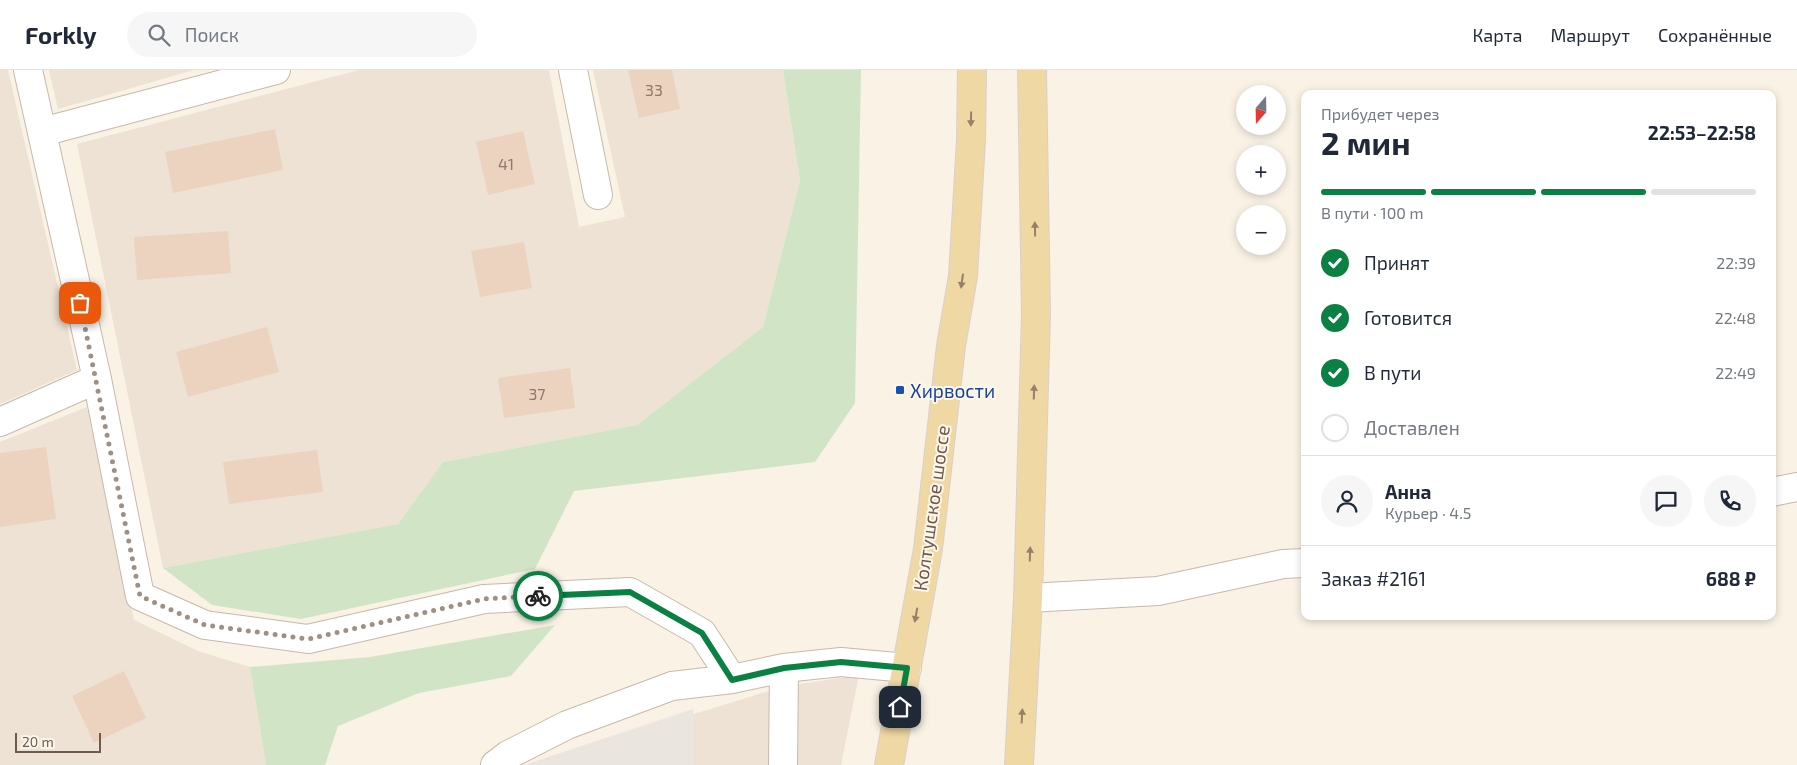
<!DOCTYPE html>
<html lang="ru">
<head>
<meta charset="utf-8">
<style>
	:root { --surface:#fff; --page:#f6f6f7; --text:#1f2937; --muted:#747a83; --line:#e0e1e3; --accent:#0b8043 }
	body { margin:0; font-family:"Exo 2",sans-serif; background:var(--page); color:var(--text); height:100vh; display:flex; flex-direction:column; font-size:19px; white-space:nowrap }
	* { box-sizing:border-box; margin:0 }
	p { font-size:16px; color:var(--muted) }
	.icon { flex:none; width:28px; height:28px; fill:none; stroke:currentColor; stroke-width:2; stroke-linecap:round; stroke-linejoin:round }
	.map { position:relative; flex:1; overflow:hidden }
	.side { position:absolute; left:1301px; top:20px; width:475px; height:530px; display:flex; flex-direction:column; background:var(--surface); border-radius:10px; box-shadow:0 2px 8px #0003 }
	.side>* { flex:none }
	.needle { width:32px; rotate:200deg }
	.buttons { position:absolute; left:1236px; top:15px; display:grid; gap:10px }
	.buttons a { display:grid; place-items:center; width:50px; height:50px; border-radius:50%; background:var(--surface); box-shadow:0 2px 8px #0003; font-size:25px }
	.scale { position:absolute; left:15px; bottom:12px; width:86px; box-sizing:border-box; padding-left:5px; border:2px solid #6f5b4e; border-top:0; font-size:14px; line-height:18px; white-space:nowrap; color:#6f5b4e; -webkit-text-stroke:4px #fdf7eb; paint-order:stroke }
	.pin { position:absolute; display:grid; place-items:center; width:42px; height:42px; color:#fff; margin:-21px; border-radius:10px; box-shadow:0 2px 8px #0006 }
	.courier { position:absolute; display:grid; place-items:center; width:50px; height:50px; margin:-25px; border:4px solid #0b8043; border-radius:50%; background:#fff; color:#222; box-shadow:0 1px 6px #0007 }
	.headline em { font-style:normal; font-weight:700 }
	.headline div { display:flex; flex-direction:column-reverse }
	.headline { display:flex; align-items:center; justify-content:space-between; height:85px; padding:0 20px }
	h1 { font-size:32px; font-weight:700; line-height:38px }
	.bar { display:grid; grid-template-columns:repeat(4,1fr); gap:8px 5px; align-content:center; height:60px; padding:0 20px }
	.bar i { height:6px; border-radius:4px; background:var(--line) }
	.bar .current { background:var(--accent) }
	.bar p { grid-column:span 4 }
	.line { display:flex; align-items:center; gap:12px; padding:0 20px; border-top:1px solid var(--line) }
	.line div { flex:1 }
	.round { display:grid; place-items:center; flex:none; width:52px; height:52px; border-radius:26px; background:var(--page) }
	ol { padding:0 20px; list-style:none }
	li { display:flex; align-items:center; gap:15px; height:55px }
	li p { margin-inline-start:auto }
	li .icon { padding:5px; border-radius:50%; background:var(--accent); color:#fff; stroke-width:4 }
	li:last-child { color:var(--muted) }
	li i { width:28px; height:28px; border:2px solid var(--line); border-radius:50% }
	header { display:flex; align-items:center; gap:30px; box-sizing:border-box; height:70px; padding:0 25px; background:var(--surface); border-bottom:1px solid var(--line) }
	header strong { font-size:24px }
	nav { display:flex; gap:28px; margin-inline-start:auto; font-size:18px }
	.search { width:350px; height:45px; background:var(--page); display:flex; align-items:center; gap:12px; box-sizing:border-box; padding:0 18px; border-radius:28px; color:var(--muted); font-size:19px }
	.map>svg:first-child { display:block }
	.residential { fill:#ede2d3 }
	.industrial { fill:#eae5df }
	.green { fill:#d1e5c6 }
	.building { fill:#ebd3c0 }
	.lines { fill:none; stroke-linecap:round; stroke-linejoin:round }
	.minor-casing { stroke:#c7b9ab; stroke-width:30 }
	.major-casing { stroke:#d7d1cd; stroke-width:30 }
	.minor { stroke:#fff; stroke-width:28 }
	.major { stroke:#f0d8a5; stroke-width:28 }
	.oneway { fill:#968068 }
	.done { stroke:#9f9083; stroke-width:5; stroke-dasharray:0 9 }
	.route { stroke:#0b8043; stroke-width:6 }
	.transit-dot { fill:#1a4fb4; stroke:#fdf7eb; stroke-width:2 }
	.labels { text-anchor:middle; dominant-baseline:central; stroke-width:4; stroke-linejoin:round; paint-order:stroke }
	.number-label { font-size:16px; fill:#8e796a }
	.transit-label { font-size:19px; fill:#164399; stroke:#fdf7eb; text-anchor:start }
	.street-label { font-size:19px; fill:#6f5b4e; stroke:#fdf7eb }
</style>
</head>
<body>
<header>
<strong>Forkly</strong>
<div class="search"><svg class="icon" aria-label="search" viewBox="0 0 24 24"><circle cx="10" cy="10" r="6"/><path d="M15 15l6 6"/></svg>Поиск</div>
<nav><a>Карта</a><a>Маршрут</a><a>Сохранённые</a></nav>
</header>
<div class="map">
<svg width="1797" height="695" viewBox="0 0 1797 695">
	<rect width="100%" height="100%" fill="#f9f2e5"/>
	<path class="residential" d="M0,0h8l69,300 -77,34z
		M49,0h145l-136,39z
		M359,0h190l30,157 46,-10 -32,-147h190l17,111 -37,146 -126,98 -194,37 -45,62 -235,44 -86,-424z
		M87,337l47,213 64,31 52,16 16,98h-266v-323z
		M859,605l-18,90h-251l101,-50 91,-28z"/>
	<path class="industrial" d="M693,639v56h-165l2,-2z"/>
	<path class="green" d="M783,0h78l-6,333 -40,59 -241,29 -39,78 -234,50 -89,-14 -49,-37 235,-44 45,-62 194,-37 126,-98 37,-146z
		M555,555l-44,51 -92,17 -81,33 -13,39h-59l-16,-98 120,-10z"/>
	<path class="building" d="M628,0h44l8,39 -41,9z
		M275,59l8,41 -110,23 -8,-41z
		M523,61l12,53 -47,11 -12,-53z
		M228,161l3,42 -94,7 -3,-43z
		M524,172l8,46 -52,9 -9,-46z
		M267,257l12,45 -91,25 -12,-45z
		M570,298l5,40 -71,10 -6,-40z
		M46,377l10,72 -56,8v-74z
		M317,380l6,42 -94,12 -6,-42z
		M124,601l22,47 -52,25 -22,-47z"/>
	<g class="lines">
		<g class="minor-casing">
			<path id="minor" d="M28,0l69,309 43,217 65,29 103,14 176,-40 146,-7 72,41 30,46
				M573,0l25,125
				M42,62l234,-62
				M0,352l97,-43
				M1772,422l25,-5
				M1028,528l130,-7 125,-27 22,-1
				M495,695l13,-10 59,-30 105,-39 60,-7 52,-11 57,-6 66,6
				M783,695l1,-97"/>
		</g>
		<g class="major-casing">
			<path id="major" d="M889,695l39,-216 23,-203 12,-70 8,-136 1,-70
				M1019,695l9,-167 8,-284 -4,-244"/>
		</g>
		<use href="#minor" class="minor"/>
		<use href="#major" class="major"/>
	</g>
	<defs><path id="oneway-solid" d="M-6-.8H1V-3.2L6.5 0L1 3.2V.8H-6Z" transform="scale(1.25)"/></defs>
	<g class="oneway">
		<use href="#oneway-solid" transform="translate(971 49) rotate(91)"/>
		<use href="#oneway-solid" transform="translate(1035 159) rotate(-91)"/>
		<use href="#oneway-solid" transform="translate(962 211) rotate(98)"/>
		<use href="#oneway-solid" transform="translate(1034 322) rotate(-88)"/>
		<use href="#oneway-solid" transform="translate(1030 484) rotate(-88)"/>
		<use href="#oneway-solid" transform="translate(916 545) rotate(100)"/>
		<use href="#oneway-solid" transform="translate(1022 646) rotate(-87)"/>
	</g>
	<g class="lines">
		<path class="done" d="M80,233l60,293 65,29 103,14 176,-40 54,-3"/>
		<path class="route" d="M538,526l92,-4 72,41 30,47 52,-12 57,-6 66,6 -7,39"/>
	</g>
	<rect class="transit-dot" x="895" y="315" width="10" height="10" rx="2.5"/>
	<g class="labels">
		<g class="number-label">
			<text x="654" y="19">33</text>
			<text x="506" y="93">41</text>
			<text x="537" y="323">37</text>
		</g>
		<g class="transit-label">
			<text x="910" y="320">Хирвости</text>
		</g>
		<g class="street-label">
			<text transform="translate(931 438) rotate(-82)">Колтушское шоссе</text>
		</g>
	</g>
</svg>
<div class="buttons">
<a><svg class="needle" viewBox="-14 -14 28 28"><path d="M0-13l5 13h-10z" fill="#e53935"/><path d="M0 13l5-13h-10z" fill="#747a83"/></svg></a>
<a>+</a>
<a>−</a>
</div>
<div class="scale">20 m</div>
<div class="pin" style="left:80px;top:233px;background:#ea580c"><svg class="icon" aria-label="bag" viewBox="0 0 24 24"><path d="M5 8h14l-1 12H6zM9 8a3 3 0 0 1 6 0"/></svg></div>
<div class="pin" style="left:900px;top:637px;background:#1f2937"><svg class="icon" aria-label="home" viewBox="0 0 24 24"><path d="M3 11l9-7 9 7M6 9v11h12V9"/></svg></div>
<div class="courier" style="left:538px;top:526px"><svg class="icon" aria-label="bike" viewBox="0 0 24 24"><circle cx="6" cy="16" r="4"/><circle cx="18" cy="16" r="4"/><path d="M6 16l4-8h5l3 8M10 8l3 8H6M13 5h3"/></svg></div>
<section class="side">
<div class="headline"><div><h1>2 мин</h1><p>Прибудет через</p></div><em>22:53–22:58</em></div>
<div class="bar"><i class="current"></i><i class="current"></i><i class="current"></i><i></i><p>В пути · 100 m</p></div>
<ol>
<li><svg class="icon" aria-label="check" viewBox="0 0 24 24"><path d="M5 12l5 5 9-10"/></svg>Принят<p>22:39</p></li>
<li><svg class="icon" aria-label="check" viewBox="0 0 24 24"><path d="M5 12l5 5 9-10"/></svg>Готовится<p>22:48</p></li>
<li><svg class="icon" aria-label="check" viewBox="0 0 24 24"><path d="M5 12l5 5 9-10"/></svg>В пути<p>22:49</p></li>
<li><i></i>Доставлен</li>
</ol>
<div class="line" style="height:90px"><a class="round"><svg class="icon" aria-label="person" viewBox="0 0 24 24"><circle cx="12" cy="8" r="4"/><path d="M4 21q1-7 8-7t8 7"/></svg></a><div><b>Анна</b><p>Курьер · 4.5</p></div><a class="round"><svg class="icon" aria-label="chat" viewBox="0 0 24 24"><path d="M4 5h16v11H9l-5 4z"/></svg></a><a class="round"><svg class="icon" aria-label="phone" viewBox="0 0 24 24"><path d="M5 4h4l2 5-3 2q2 4 5 5l2-3 5 2v4C11 20 4 13 5 4z"/></svg></a></div>
<div class="line" style="height:65px"><div>Заказ #2161</div><b>688 ₽</b></div>
</section>
</div>
</body>
</html>
